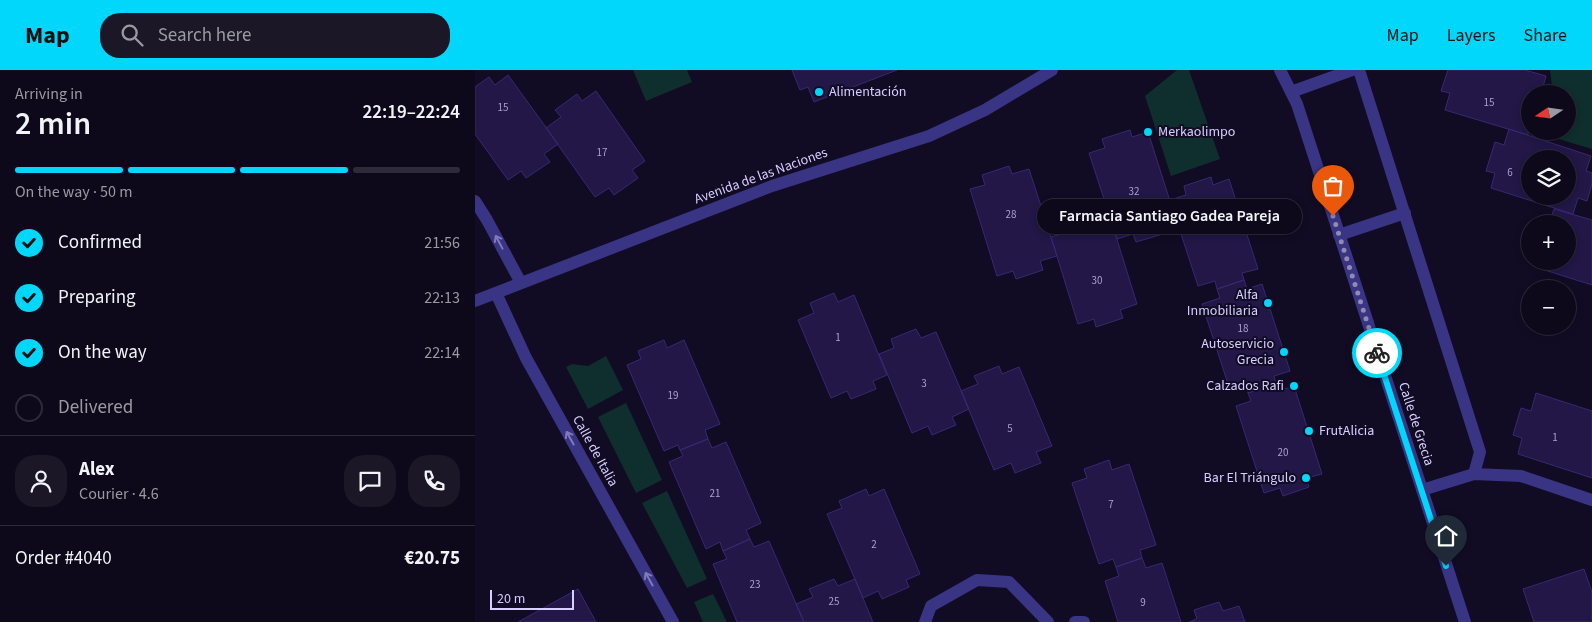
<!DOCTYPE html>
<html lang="en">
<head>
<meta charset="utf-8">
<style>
	:root { --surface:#0d091a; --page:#1b1727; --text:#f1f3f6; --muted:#9a9aa2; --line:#2d2a39; --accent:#00d7fa }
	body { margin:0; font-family:"Source Sans 3",sans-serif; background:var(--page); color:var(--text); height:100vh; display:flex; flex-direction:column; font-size:19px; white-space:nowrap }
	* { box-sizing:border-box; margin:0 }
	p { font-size:16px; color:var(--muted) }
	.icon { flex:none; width:28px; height:28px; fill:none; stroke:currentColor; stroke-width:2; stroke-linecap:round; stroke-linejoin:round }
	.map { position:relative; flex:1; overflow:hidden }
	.side { display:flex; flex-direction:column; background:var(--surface); width:475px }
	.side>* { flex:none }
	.needle { width:32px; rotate:257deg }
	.tools { position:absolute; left:1046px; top:15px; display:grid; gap:10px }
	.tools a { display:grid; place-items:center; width:55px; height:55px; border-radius:50%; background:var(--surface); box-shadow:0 2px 8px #0003,0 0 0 1px var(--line); font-size:25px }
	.scale { position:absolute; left:15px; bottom:12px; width:84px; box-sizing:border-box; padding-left:5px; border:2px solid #d6cfff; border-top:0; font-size:14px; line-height:18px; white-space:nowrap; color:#d6cfff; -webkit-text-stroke:4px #110c23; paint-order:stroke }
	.pin { position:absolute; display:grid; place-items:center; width:42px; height:42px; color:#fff; margin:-51px -21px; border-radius:50% 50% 50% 0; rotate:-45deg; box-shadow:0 0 5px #0007 }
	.pin .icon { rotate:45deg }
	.courier { position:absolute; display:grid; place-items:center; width:50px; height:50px; margin:-25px; border:4px solid #00d7fa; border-radius:50%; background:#fff; color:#222; box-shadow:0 1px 6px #0007 }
	.bubble { position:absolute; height:35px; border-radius:18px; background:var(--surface); box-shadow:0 2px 8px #0003,0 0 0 1px var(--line); font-size:16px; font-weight:600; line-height:35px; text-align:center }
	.summary em { font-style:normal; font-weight:600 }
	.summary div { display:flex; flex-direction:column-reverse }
	.summary { display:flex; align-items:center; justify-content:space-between; height:85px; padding:0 15px }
	h1 { font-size:32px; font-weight:600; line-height:38px }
	.bar { display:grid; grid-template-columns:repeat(4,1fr); gap:8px 5px; align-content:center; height:60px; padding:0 15px }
	.bar i { height:6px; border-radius:4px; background:var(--line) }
	.bar .current { background:var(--accent) }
	.bar p { grid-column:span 4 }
	.line { display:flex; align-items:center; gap:12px; padding:0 15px; border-top:1px solid var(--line) }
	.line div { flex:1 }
	.round { display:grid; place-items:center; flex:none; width:52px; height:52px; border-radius:20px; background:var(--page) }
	ol { padding:0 15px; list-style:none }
	li { display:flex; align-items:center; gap:15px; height:55px }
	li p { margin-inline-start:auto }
	li .icon { padding:5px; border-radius:50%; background:var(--accent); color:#111; stroke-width:4 }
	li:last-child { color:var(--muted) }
	li i { width:28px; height:28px; border:2px solid var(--line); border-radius:50% }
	header { display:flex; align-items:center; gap:30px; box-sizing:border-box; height:70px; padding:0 25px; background:var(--accent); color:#111 }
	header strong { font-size:24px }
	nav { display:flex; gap:28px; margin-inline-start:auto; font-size:18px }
	.search { width:350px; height:45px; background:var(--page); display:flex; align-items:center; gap:12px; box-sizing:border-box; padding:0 18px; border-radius:20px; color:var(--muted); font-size:19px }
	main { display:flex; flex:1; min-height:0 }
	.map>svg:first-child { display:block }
	.green { fill:#0f2e2e }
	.building { fill:#221746; stroke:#392873; fill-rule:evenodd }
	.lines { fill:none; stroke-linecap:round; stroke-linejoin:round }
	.minor { stroke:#3a3485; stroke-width:12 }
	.oneway { stroke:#807abc }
	.done { stroke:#918bb2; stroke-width:5; stroke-dasharray:0 9 }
	.route { stroke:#00d7fa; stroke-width:6 }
	.poi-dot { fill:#00d7fa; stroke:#110c23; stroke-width:2 }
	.labels { text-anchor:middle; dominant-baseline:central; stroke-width:4; stroke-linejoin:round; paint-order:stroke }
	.number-label { font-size:11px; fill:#a9a1d1 }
	.poi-label { font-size:14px; fill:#d6cfff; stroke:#110c23; text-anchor:end }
	.street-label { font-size:14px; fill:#d6cfff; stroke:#110c23 }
</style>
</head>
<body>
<header>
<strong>Map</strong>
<div class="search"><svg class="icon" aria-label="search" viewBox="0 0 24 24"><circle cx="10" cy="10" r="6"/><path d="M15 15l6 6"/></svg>Search here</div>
<nav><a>Map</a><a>Layers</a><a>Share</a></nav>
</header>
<main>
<section class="side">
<div class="summary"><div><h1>2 min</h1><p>Arriving in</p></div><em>22:19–22:24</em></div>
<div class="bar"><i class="current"></i><i class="current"></i><i class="current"></i><i></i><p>On the way · 50 m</p></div>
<ol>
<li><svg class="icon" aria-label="check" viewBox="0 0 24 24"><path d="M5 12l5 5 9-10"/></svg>Confirmed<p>21:56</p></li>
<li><svg class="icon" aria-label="check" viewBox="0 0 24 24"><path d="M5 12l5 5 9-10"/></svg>Preparing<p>22:13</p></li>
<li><svg class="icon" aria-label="check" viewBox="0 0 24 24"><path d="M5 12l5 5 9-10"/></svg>On the way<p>22:14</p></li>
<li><i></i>Delivered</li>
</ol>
<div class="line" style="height:90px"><a class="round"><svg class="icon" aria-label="person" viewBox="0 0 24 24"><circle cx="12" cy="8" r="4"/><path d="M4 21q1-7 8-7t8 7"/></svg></a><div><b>Alex</b><p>Courier · 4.6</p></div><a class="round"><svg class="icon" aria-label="chat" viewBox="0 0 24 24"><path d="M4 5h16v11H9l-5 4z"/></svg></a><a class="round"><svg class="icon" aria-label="phone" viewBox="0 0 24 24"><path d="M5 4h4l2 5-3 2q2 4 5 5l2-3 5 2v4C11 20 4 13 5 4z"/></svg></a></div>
<div class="line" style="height:65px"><div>Order #4040</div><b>€20.75</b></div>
</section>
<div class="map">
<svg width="1117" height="552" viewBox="0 0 1117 552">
	<rect width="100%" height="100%" fill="#110c23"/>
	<path class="green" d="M158,0h54l5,12 -46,19z
		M702,0h12l31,89 -49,17 -26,-80z
		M1075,0h42v79l-47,-14 2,-4h20v-37h-14z
		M131,286l17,34 -35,19 -22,-42 6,-3 16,2z
		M151,333l36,77 -26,13 -38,-76z
		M192,421l40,88 -20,9 -45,-85z
		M238,524l14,28h-24l-9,-20z"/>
	<path class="building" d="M317,0h105l-83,32 -6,-15 -8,3z
		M973,0h77l21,6 -5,18h-11l-2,41 -83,-25 5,-17 -9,-2z
		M33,5l50,69 -14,10 6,8 -24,16 -5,-7 -13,9 -33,-46v-47l14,-10 6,8z
		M121,21l49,70 -13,9 6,8 -24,17 -5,-7 -14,9 -49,-69 15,-11 -6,-7 22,-16 5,7z
		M1034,59l82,27 -5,15 6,2v11l-5,17 -9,-3 -5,16 -82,-26 4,-15 -9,-2 9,-29 9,3zM1055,89h37v37h-37z
		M655,60l2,7 16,-5 28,88 -16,5 3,9 -27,8 -3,-8 -16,5 -28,-86 16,-5 -3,-9z
		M534,96l3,8 17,-5 28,87 -17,5 3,9 -27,9 -3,-8 -16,5 -27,-87 15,-4 -3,-10z
		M736,107l2,8 16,-6 29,90 -16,4 2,7 -27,9 -2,-8 -17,5 -28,-86 16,-5 -2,-9z
		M1079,139l38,11v65l-57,-18 2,-6h30v-37h-18z
		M615,145l3,7 17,-5 27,87 -17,6 3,8 -27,9 -2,-8 -16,5 -27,-87 14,-4 -3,-9z
		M769,210l3,9 15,-5 28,87 -16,5 2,8 -28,9 -2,-8 -16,5 -28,-86 18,-6 -3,-9z
		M359,223l4,9 16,-7 33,80 -14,6 3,8 -25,10 -4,-8 -16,7 -33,-78 16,-7 -4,-10z
		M441,259l5,9 15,-6 33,77 -17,8 4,8 -24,10 -4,-9 -16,7 -33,-79 15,-6 -3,-9z
		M189,270l3,8 17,-8 36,84 -15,6 3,9 -28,11 -2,-5 -14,6 -37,-86 14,-6 -3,-8z
		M524,296l3,8 17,-7 33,79 -16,6 5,11 -26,10 -4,-10 -17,7 -33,-79 17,-7 -4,-8z
		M801,314l2,7 16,-5 28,88 -16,4 3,9 -26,9 -3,-8 -16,5 -28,-87 15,-5 -3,-8z
		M1061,323l56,18v67l-74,-24 4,-16 -9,-3 8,-27 10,3z
		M233,369l4,9 14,-6 35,81 -15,7 4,9 -27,12 -3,-9 -14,7 -37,-87 14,-6 -3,-6z
		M634,390l3,10 17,-6 27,81 -16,5 2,8 -26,9 -3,-8 -14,5 -27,-81 15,-5 -3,-9z
		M391,419l3,7 15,-7 36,85 -14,6 3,7 -27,12 -4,-8 -15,7 -36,-84 15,-6 -3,-7z
		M275,469l4,8 15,-6 35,81h-67l-24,-58 14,-5 -4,-8z
		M667,488l4,10 16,-5 19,59h-63l-13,-41 14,-5 -3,-9z
		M1109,499l8,23v30h-58l-11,-33z
		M359,509l4,7 17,-7 18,43h-69l-8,-18 17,-7 -4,-8z
		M103,519l18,33h-78z
		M744,532l4,9 16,-5 6,16h-56l8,-3 -3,-9z"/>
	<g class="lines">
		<path class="minor" d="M805,0l17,34 168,518
			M884,0l121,382 -6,22
			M816,22l61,-22
			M0,131l12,19 34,63
			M864,165l66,-22
			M21,223l30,65 147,264
			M0,231l297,-115 157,-50 56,-26 67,-40
			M947,420l52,-16 47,2 71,24
			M450,552l6,-16 46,-26 32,2 39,40
			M600,552h9"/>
	</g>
	<defs><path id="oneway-shaft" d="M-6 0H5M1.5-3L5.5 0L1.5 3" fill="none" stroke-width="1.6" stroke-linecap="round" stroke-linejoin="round" transform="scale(1.25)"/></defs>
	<g class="oneway">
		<use href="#oneway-shaft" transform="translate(24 172) rotate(-118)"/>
		<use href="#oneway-shaft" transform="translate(95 368) rotate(-119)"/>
		<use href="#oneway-shaft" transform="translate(174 509) rotate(-119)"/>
	</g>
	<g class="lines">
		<path class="done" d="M858,146l44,137"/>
		<path class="route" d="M902,283l69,213"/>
	</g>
	<g class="poi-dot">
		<circle cx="344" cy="22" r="5"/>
		<circle cx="673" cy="62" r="5"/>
		<circle cx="793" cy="233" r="5"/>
		<circle cx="809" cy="282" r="5"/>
		<circle cx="819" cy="316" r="5"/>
		<circle cx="834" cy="361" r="5"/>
		<circle cx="831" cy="408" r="5"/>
	</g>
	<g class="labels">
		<g class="number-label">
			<text x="1014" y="32">15</text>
			<text x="28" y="37">15</text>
			<text x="127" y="82">17</text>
			<text x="1035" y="102">6</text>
			<text x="659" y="121">32</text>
			<text x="536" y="144">28</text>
			<text x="622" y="210">30</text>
			<text x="768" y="258">18</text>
			<text x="363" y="267">1</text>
			<text x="449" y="313">3</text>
			<text x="198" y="325">19</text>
			<text x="535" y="358">5</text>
			<text x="1080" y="367">1</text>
			<text x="808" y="382">20</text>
			<text x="240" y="423">21</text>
			<text x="636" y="434">7</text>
			<text x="399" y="474">2</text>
			<text x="280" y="514">23</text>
			<text x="359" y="531">25</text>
			<text x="668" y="532">9</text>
		</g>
		<g class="poi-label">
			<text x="354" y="22" text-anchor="start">Alimentación</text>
			<text x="683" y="62" text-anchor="start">Merkaolimpo</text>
			<text x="783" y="225">Alfa<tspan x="783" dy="16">Inmobiliaria</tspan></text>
			<text x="799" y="274">Autoservicio<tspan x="799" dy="16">Grecia</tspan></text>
			<text x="809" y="316">Calzados Rafi</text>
			<text x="844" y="361" text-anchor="start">FrutAlicia</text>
			<text x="821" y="408">Bar El Triángulo</text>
		</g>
		<g class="street-label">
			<text transform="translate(286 106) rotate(-20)">Avenida de las Naciones</text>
			<text transform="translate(941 354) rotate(72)">Calle de Grecia</text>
			<text transform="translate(120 381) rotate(61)">Calle de Italia</text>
		</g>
	</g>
</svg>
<div class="tools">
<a><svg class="needle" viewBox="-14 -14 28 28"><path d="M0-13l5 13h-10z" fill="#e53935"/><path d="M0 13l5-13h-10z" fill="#9a9aa2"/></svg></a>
<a><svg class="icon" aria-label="layers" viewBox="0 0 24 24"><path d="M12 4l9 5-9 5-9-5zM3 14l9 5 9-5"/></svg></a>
<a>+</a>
<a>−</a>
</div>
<div class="scale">20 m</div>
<div class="pin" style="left:858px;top:146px;background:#ea580c"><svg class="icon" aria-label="bag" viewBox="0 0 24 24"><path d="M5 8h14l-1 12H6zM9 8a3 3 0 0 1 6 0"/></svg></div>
<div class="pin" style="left:971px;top:496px;background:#1f2937"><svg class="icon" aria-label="home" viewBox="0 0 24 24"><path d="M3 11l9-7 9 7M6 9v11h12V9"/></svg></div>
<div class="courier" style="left:902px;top:283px"><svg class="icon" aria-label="bike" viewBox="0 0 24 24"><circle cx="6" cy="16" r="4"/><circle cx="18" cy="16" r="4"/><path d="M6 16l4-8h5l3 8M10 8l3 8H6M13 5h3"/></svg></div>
<div class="bubble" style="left:562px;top:129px;width:265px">Farmacia Santiago Gadea Pareja</div>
</div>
</main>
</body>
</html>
